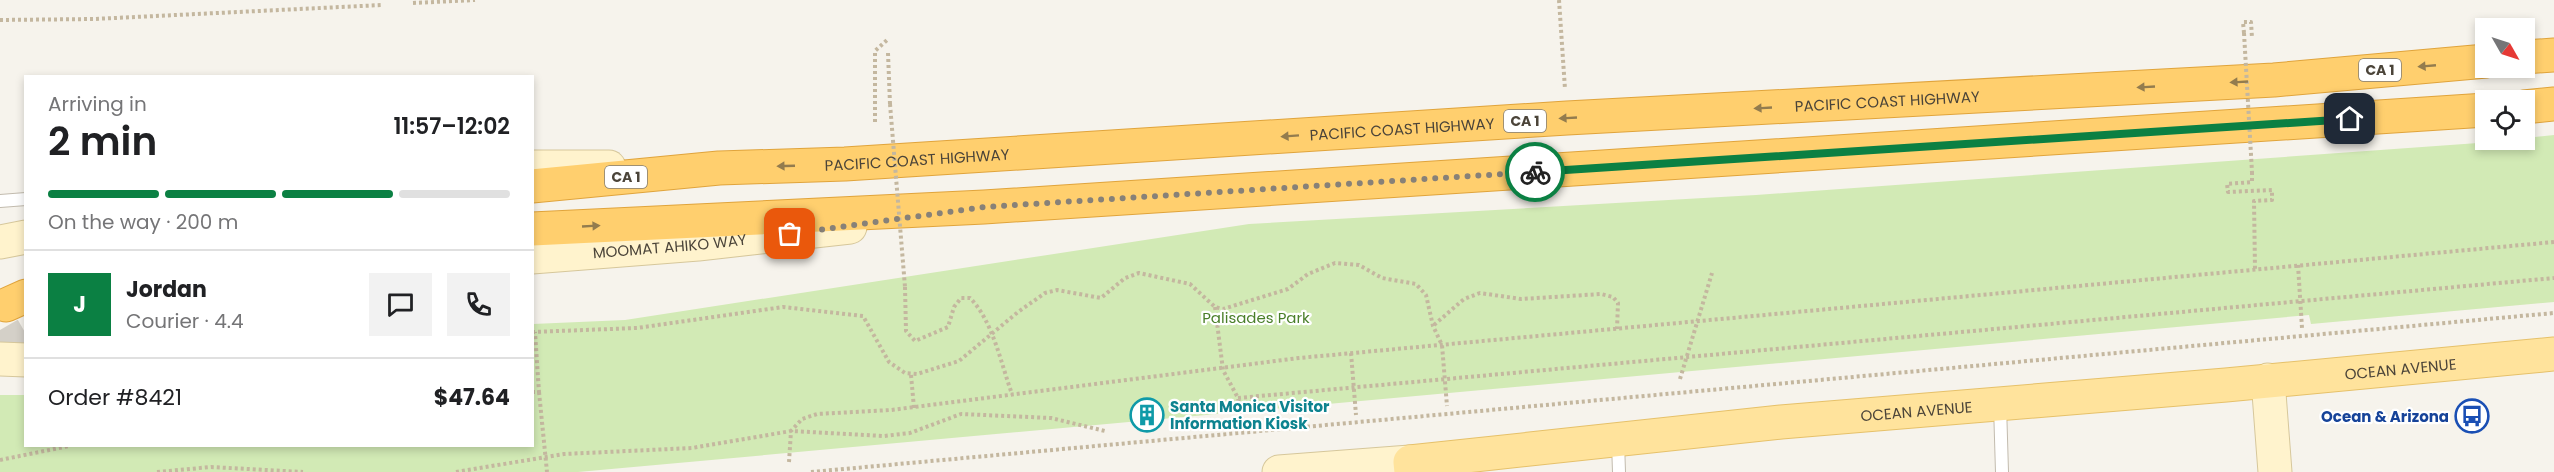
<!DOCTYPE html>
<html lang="en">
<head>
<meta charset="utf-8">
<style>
	:root { --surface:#fff; --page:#f2f2f2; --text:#202124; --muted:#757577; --line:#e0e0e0; --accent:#0b8043 }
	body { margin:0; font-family:Poppins,sans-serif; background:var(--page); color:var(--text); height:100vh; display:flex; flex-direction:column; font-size:22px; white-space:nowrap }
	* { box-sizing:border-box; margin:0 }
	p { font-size:20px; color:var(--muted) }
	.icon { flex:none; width:33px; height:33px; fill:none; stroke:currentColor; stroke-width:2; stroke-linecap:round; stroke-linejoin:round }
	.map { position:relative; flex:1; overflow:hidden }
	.side { position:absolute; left:24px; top:75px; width:510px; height:372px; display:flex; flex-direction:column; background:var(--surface); border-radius:0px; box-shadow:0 3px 9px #0003 }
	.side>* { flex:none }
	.needle { width:39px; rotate:129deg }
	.tools { position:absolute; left:2475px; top:18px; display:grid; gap:12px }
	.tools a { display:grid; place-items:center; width:60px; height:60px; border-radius:0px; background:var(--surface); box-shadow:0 3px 9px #0003; font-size:30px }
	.pin { position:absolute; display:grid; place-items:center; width:51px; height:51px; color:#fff; margin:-26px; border-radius:12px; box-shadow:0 3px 9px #0006 }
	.courier { position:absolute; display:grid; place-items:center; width:60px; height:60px; margin:-30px; border:4px solid #0b8043; border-radius:50%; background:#fff; color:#222; box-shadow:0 2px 8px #0007 }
	.headline em { font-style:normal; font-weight:600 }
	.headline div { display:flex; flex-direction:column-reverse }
	.headline { display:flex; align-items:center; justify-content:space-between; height:102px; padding:0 24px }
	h1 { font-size:39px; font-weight:600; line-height:45px }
	.bar { display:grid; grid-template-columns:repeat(4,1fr); gap:9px 6px; align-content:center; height:72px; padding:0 24px }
	.bar i { height:8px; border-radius:4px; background:var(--line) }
	.bar .current { background:var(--accent) }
	.bar p { grid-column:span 4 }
	.line { display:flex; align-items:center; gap:15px; padding:0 24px; border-top:2px solid var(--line) }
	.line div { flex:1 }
	.round { display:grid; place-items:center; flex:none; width:63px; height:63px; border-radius:0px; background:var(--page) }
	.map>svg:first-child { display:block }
	.green { fill:#d2eab5 }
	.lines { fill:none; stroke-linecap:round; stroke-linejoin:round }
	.highway-tunnel { stroke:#d4d0c8; stroke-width:33; stroke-dasharray:33 16; stroke-linecap:butt }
	.lane-casing { stroke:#c2bbae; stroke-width:14 }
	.secondary-casing { stroke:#d6c79b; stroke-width:35 }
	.primary-casing { stroke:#e6c16a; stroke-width:35 }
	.highway-casing { stroke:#e0a43c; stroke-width:35 }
	.path { stroke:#c4b79f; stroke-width:4; stroke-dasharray:3 3; stroke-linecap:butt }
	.lane { stroke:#fff; stroke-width:12 }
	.secondary { stroke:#fff3cd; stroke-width:33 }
	.primary { stroke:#ffe39c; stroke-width:33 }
	.highway { stroke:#ffcf6e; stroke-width:33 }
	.path-bridge { stroke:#c4b79f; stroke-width:4; stroke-dasharray:3 3; stroke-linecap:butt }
	.oneway { fill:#937c4e }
	.done { stroke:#878178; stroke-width:6; stroke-dasharray:0 10.8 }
	.route { stroke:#0b8043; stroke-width:8 }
	.labels { text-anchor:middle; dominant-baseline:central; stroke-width:4.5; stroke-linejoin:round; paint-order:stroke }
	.shield { fill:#fff; stroke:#817c74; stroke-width:1.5 }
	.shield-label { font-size:14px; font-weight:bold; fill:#4b4439 }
	.street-label { font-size:15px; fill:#4b4439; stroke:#fff }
	.park-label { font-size:15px; fill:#4a7f2a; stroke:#fff }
	.culture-label { font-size:15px; font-weight:bold; fill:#0d838f; stroke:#fff; text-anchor:start }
	.transit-label { font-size:15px; font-weight:bold; fill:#164399; stroke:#fff; text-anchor:end }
</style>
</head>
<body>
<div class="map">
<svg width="2554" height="472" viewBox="0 0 2554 472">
	<rect width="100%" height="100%" fill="#f6f3ec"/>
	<path class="green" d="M2554,135v167l-243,22 -2,-9 -1731,157h-578v-77h25l1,51h506l1,-122 92,-4 624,-96 507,-29 722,-52z"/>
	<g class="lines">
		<path class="highway-tunnel" d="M0,349l26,-15"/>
		<g class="lane-casing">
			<path id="lane" d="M0,201l26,-2
				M2000,405l2,67
				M1618,442l1,30"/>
		</g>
		<g class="secondary-casing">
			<g id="secondary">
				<path d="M532,167h77"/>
				<path d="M0,242l26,-5"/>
				<path id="s1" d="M532,257l166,-13 152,-17"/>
				<path d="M0,359l26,1"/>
				<path d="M2268,380l7,92"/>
				<path d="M1279,472l131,-10"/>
			</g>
		</g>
		<g class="primary-casing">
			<g id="primary">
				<path id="s2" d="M1411,472l-1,-10 371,-40 445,-37 328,-31"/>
			</g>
		</g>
		<g class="highway-casing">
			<g id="highway">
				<path d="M2524,57l30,-2"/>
				<path d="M2524,107l30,-3"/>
				<path id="s3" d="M532,186l187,-18 126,-4 722,-46 707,-38 212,-19"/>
				<path d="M532,229l452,-22 1502,-97"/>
				<path d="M6,305l20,-9"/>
			</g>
		</g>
		<path class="path" d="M1559,0l6,89
			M413,3l62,-3
			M0,20l94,-1 288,-14
			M2244,33l-1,-11h8l1,16
			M888,53l2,51
			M875,122v-71l12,-11
			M2252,172v10l-25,2 1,8 44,-2v10l-18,1 1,68
			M2298,265l4,63
			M905,287l1,44 9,10 33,-14 6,-20 7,-9h9c23,23 31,66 42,96
			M1215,307l8,63 15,28 4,19
			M1434,325l30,-26 16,-6 41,6 80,-5 12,3 5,6 -1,26
			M532,332l105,-4 146,-21 80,9 26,46 16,11 12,1 42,-13 59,-49 27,-19 12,-3 44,8 24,-20 14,-5 51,11 25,23 8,2 65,-20 20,-15 27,-11 24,2 23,13 34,6 10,11 7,31 9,19 5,61
			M1351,353l5,62
			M911,375l3,33
			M1680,379l32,-106
			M532,392h7l-4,-60
			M539,392l8,80
			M1238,398l1316,-120
			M0,460l69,-14
			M789,462l2,-31 11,-12 15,-5 74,-4 408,-52 1255,-116
			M157,472l54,-5 92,5
			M456,472l108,-18 128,-6 99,-17 93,5 26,-3 51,-19 90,4 54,13
			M811,472l1743,-159"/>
		<use href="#lane" class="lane"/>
		<use href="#secondary" class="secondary"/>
		<use href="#primary" class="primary"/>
		<use href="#highway" class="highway"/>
		<path class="path-bridge" d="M2244,33l8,139
			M890,104l15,183"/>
	</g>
	<defs><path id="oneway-solid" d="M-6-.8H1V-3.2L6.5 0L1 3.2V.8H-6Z" transform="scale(1.5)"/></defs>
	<g class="oneway">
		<use href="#oneway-solid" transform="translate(2427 66) rotate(175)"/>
		<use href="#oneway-solid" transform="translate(2239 82) rotate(177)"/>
		<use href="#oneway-solid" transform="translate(2146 87) rotate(177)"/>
		<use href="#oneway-solid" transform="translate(1763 108) rotate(177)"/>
		<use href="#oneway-solid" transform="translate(1568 118) rotate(177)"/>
		<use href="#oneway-solid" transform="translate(1290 136) rotate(176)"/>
		<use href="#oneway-solid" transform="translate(786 166) rotate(178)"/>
		<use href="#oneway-solid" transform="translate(591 226) rotate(-3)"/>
	</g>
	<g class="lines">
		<path class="done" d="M790,234l194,-27 551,-35"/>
		<path class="route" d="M1535,172l815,-53"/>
	</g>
	<defs>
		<g id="building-ring" transform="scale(1.725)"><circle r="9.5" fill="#fff" stroke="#0f9aa8" stroke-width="1.5"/><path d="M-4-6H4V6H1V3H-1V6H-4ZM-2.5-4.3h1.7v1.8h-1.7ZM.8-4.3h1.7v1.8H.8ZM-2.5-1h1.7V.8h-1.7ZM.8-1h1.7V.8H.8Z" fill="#0f9aa8"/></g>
		<g id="bus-ring" transform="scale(1.725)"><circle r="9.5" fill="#fff" stroke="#1a4fb4" stroke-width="1.5"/><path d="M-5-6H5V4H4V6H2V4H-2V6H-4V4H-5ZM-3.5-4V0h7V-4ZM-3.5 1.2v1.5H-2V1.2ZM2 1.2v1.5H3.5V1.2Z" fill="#1a4fb4"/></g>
	</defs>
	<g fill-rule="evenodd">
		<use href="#building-ring" x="1147" y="415"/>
		<use href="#bus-ring" x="2472" y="416"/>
	</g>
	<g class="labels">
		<g class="shield">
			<rect x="2359" y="59" width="42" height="22" rx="4.5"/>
			<rect x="1504" y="110" width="42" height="22" rx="4.5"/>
			<rect x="605" y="166" width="42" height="22" rx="4.5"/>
		</g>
		<g class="shield-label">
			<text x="2380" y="70">CA 1</text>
			<text x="1525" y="121">CA 1</text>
			<text x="626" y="177">CA 1</text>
		</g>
		<g class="street-label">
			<text stroke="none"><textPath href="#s3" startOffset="1358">PACIFIC COAST HIGHWAY</textPath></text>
			<text stroke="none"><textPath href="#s3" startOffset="872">PACIFIC COAST HIGHWAY</textPath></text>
			<text stroke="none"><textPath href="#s3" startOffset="386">PACIFIC COAST HIGHWAY</textPath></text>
			<text stroke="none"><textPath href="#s1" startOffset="138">MOOMAT AHIKO WAY</textPath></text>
			<text stroke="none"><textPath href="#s2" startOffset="1005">OCEAN AVENUE</textPath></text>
			<text stroke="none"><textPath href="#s2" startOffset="519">OCEAN AVENUE</textPath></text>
		</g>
		<g class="park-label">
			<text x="1256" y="317">Palisades Park</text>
		</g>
		<g class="culture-label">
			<text x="1170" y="406">Santa Monica Visitor<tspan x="1170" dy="17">Information Kiosk</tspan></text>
		</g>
		<g class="transit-label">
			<text x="2449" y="416">Ocean &amp; Arizona</text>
		</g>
	</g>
</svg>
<div class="tools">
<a><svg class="needle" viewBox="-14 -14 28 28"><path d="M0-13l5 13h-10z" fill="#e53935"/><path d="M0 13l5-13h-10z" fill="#757577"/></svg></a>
<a><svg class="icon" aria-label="locate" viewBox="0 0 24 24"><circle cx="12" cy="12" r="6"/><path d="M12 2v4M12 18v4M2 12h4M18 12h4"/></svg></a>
</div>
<div class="pin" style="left:790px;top:234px;background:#ea580c"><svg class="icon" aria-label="bag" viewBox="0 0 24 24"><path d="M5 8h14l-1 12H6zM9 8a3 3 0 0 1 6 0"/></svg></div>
<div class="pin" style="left:2350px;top:119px;background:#1f2937"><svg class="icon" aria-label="home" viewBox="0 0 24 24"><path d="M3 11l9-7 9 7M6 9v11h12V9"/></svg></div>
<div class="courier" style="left:1535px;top:172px"><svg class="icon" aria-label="bike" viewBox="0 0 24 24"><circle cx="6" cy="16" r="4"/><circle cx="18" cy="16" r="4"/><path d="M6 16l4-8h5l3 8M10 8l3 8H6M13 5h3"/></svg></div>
<section class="side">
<div class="headline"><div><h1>2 min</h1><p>Arriving in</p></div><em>11:57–12:02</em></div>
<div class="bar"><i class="current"></i><i class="current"></i><i class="current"></i><i></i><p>On the way · 200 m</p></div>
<div class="line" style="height:108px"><b class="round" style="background:var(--accent);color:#fff">J</b><div><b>Jordan</b><p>Courier · 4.4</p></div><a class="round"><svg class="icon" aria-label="chat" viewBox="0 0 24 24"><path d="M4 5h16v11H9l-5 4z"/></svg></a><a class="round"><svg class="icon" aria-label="phone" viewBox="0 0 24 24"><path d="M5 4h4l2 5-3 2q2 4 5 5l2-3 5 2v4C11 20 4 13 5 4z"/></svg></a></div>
<div class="line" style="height:78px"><div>Order #8421</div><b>$47.64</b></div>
</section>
</div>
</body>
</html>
